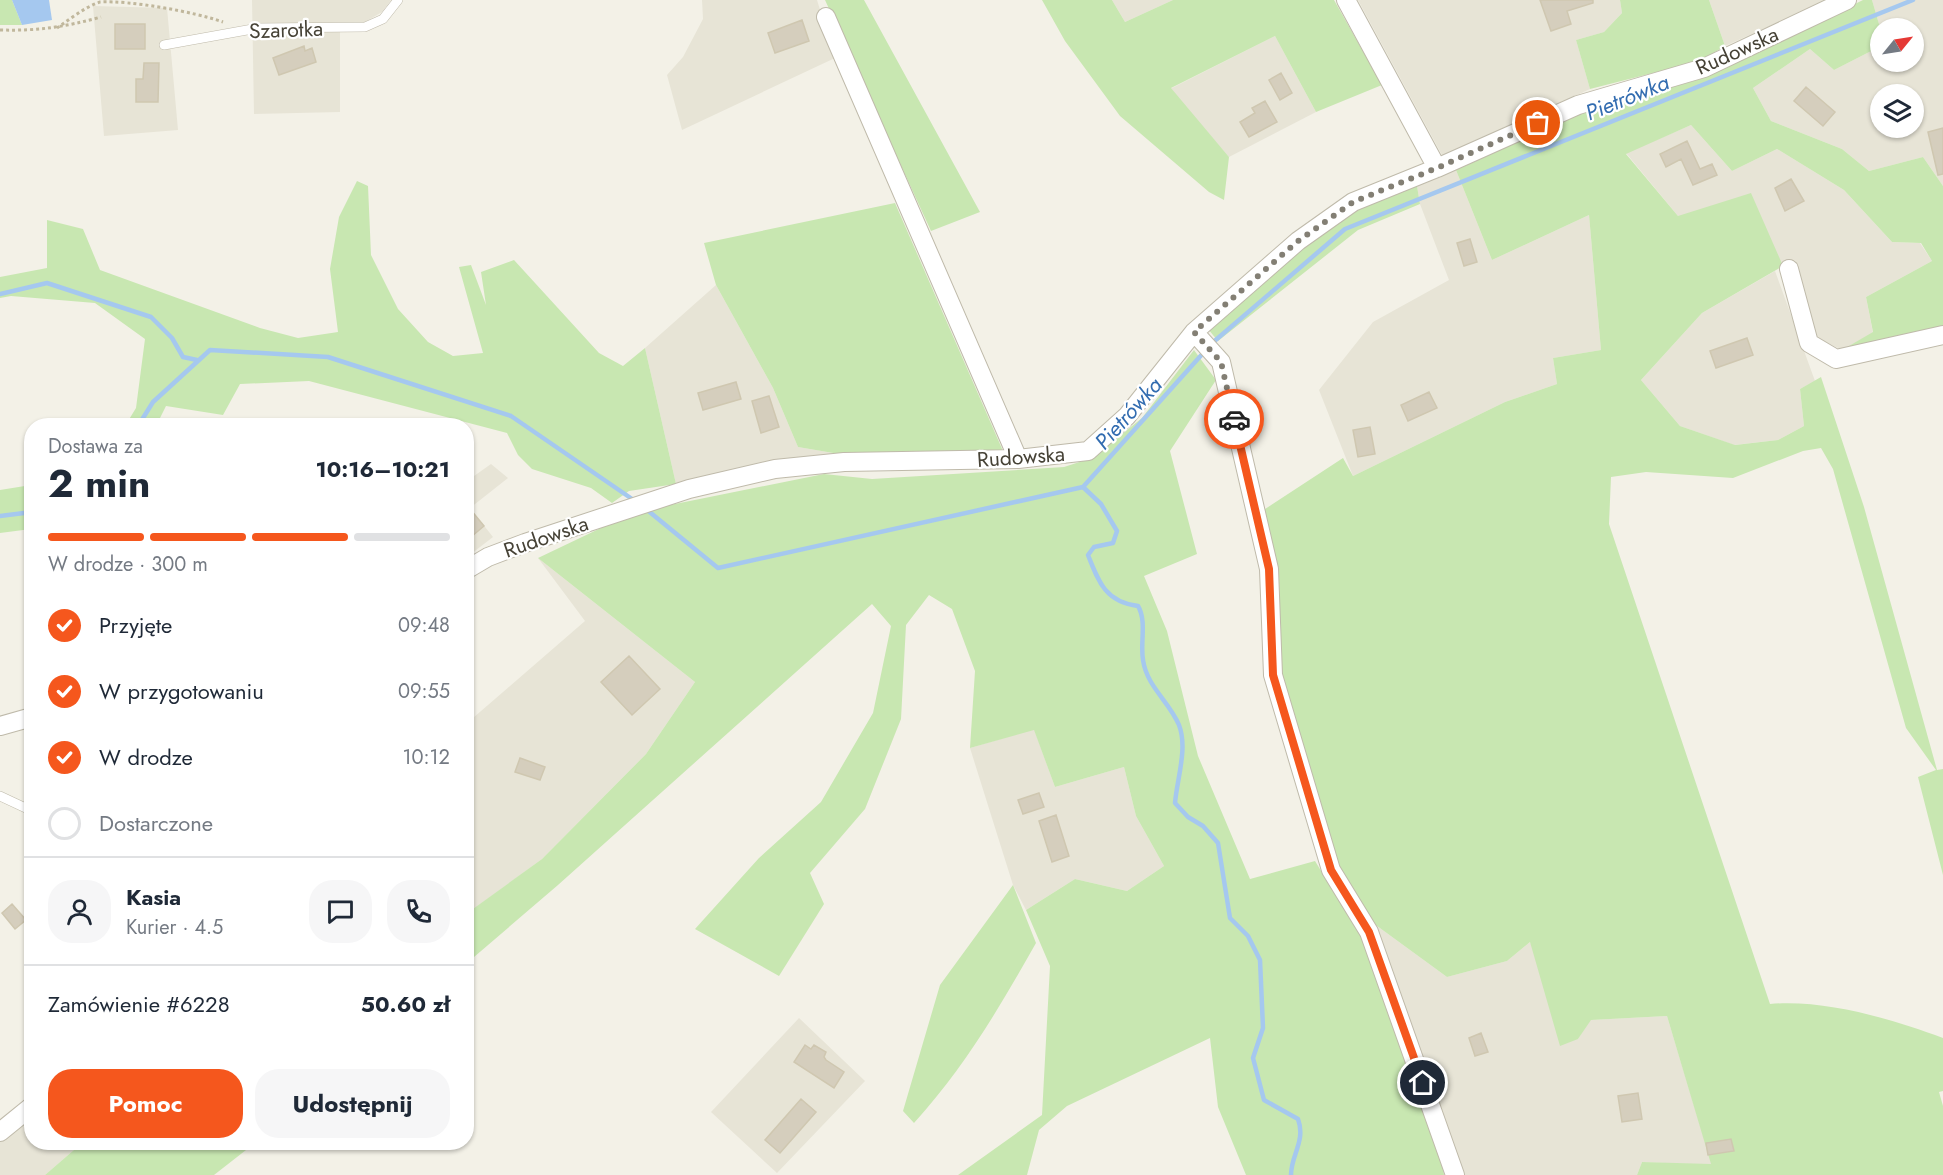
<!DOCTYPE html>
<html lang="pl">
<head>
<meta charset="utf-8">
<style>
	:root { --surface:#fff; --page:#f6f6f7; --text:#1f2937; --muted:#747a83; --line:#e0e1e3; --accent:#f5571d }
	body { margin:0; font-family:Jost,sans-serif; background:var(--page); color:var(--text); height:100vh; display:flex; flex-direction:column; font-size:22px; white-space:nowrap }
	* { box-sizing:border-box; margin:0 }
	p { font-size:20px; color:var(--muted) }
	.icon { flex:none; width:33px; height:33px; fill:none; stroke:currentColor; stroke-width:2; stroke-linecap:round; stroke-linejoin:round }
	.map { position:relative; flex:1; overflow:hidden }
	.side { position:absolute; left:24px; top:418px; width:450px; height:732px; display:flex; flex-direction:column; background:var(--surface); border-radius:24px; box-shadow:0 2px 4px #0004 }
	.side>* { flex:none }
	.needle { width:39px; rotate:60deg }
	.controls { position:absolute; left:1870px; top:18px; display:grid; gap:12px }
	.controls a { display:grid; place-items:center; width:54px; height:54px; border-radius:50%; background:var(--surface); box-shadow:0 2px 4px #0004; font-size:30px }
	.pin { position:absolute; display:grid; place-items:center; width:51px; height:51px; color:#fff; margin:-26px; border:3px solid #fff; border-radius:50%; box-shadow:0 2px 6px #0007 }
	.courier { position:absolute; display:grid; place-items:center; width:60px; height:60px; margin:-30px; border:4px solid #f5571d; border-radius:50%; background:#fff; color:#222; box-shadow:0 2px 8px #0007 }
	.headline em { font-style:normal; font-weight:700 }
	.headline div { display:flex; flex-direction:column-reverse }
	.headline { display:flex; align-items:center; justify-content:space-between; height:102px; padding:0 24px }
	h1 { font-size:39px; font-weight:700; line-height:45px }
	.bar { display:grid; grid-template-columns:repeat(4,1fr); gap:9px 6px; align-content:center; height:72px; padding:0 24px }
	.bar i { height:8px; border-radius:4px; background:var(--line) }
	.bar .active { background:var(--accent) }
	.bar p { grid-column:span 4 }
	.line { display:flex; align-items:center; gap:15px; padding:0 24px; border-top:2px solid var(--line) }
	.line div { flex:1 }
	.round { display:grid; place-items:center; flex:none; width:63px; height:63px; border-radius:24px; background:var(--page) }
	ol { padding:0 24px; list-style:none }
	li { display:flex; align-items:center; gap:18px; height:66px }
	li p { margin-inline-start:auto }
	li .icon { padding:6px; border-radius:50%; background:var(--accent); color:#fff; stroke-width:4 }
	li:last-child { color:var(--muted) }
	li i { width:33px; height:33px; border:3px solid var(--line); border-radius:50% }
	.button { display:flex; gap:12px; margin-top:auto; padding:12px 24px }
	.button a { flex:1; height:69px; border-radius:24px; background:var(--accent); color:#fff; font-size:24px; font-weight:700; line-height:69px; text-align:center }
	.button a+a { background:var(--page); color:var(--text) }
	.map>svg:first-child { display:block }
	.residential { fill:#e7e4d6; fill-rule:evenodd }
	.green { fill:#c8e7b1 }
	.water { fill:#a5c8ef }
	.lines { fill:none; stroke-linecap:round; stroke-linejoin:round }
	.stream { stroke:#a5c8ef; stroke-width:4.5 }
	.building { fill:#d5cebd; stroke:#cfc7b0; stroke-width:1.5 }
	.lane-casing { stroke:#bfbaaa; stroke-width:10 }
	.street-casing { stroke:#bfbaaa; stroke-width:20 }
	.path { stroke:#c0b79c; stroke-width:3; stroke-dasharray:3 3; stroke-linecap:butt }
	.lane { stroke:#fff; stroke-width:9 }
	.street { stroke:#fff; stroke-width:18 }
	.done { stroke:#837f74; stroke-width:6; stroke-dasharray:0 10.8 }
	.route { stroke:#f5571d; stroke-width:8 }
	.labels { text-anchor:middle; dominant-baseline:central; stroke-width:4.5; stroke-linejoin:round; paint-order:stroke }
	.street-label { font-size:21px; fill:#464236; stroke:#fff }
	.water-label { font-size:22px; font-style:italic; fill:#326cb0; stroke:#fff }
</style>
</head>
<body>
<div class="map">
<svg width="1943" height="1175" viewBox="0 0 1943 1175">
	<rect width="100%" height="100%" fill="#f3f1e7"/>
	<path class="residential" d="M252,0h139l-9,12 -17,10 -25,1v89l-86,2z
		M702,0h115l18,58 -153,72 -15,-55 16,-18 20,-38z
		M1112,0h61l-48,22z
		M1358,0h262l2,13 -18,19 -28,8 14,49 -147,68z
		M1709,0h118l-102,46z
		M1872,0h71v186l-20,-29 -54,14 -27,-22 -71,-28 -18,-33 57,-39 24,21 47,-24v16h33v-34h-33v3zM1881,94h33v34h-33z
		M93,6l74,2 11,122 -74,6z
		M1275,36l41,76 -87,45 -59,-68z
		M1691,125l41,46 45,-22 67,41 48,52 28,1 12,18 -66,36 7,36 -31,17 -28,-14 -19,-76 -12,6 -105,-50 -52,-63z
		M1456,170l36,90 97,-45 12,135 -48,8 4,26 -52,18 -152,74 -34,-86 54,-68 76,-42 -29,-76 -3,-18z
		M1775,271l40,110 -15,8 4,37 -26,14 -44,5 -54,-19 -39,-46 61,-67z
		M716,285l57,103 25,59 47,8 -169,29 -31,-136z
		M491,464l17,14 -38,30 23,29 -26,20v-76z
		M538,558l157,124 -49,72 -104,105 -75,55 -1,-190 119,-103z
		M1034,729l21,58 69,-20 12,49 28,50 -37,25 -52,-12 -49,31 -13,-25 -43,-137z
		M1373,923l74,54 60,-16 23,-19 48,97 12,-19 77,-4 45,149 -70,-3 -5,13h-172z
		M799,1018l66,63 -88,92 -66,-61z
		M31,1111l1,32h50l-37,32h-45v-37z"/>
	<path class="green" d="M0,0h12l10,25h-22z
		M825,0h39l116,212 -49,19z
		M1042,0h70l13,22 48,-22h161l48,85 -66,27 -41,-76 -104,52 58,69 -5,43 -15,-8 -89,-76 -55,-75z
		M1620,0h89l16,46 -25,15 -110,28 -14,-49 28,-8 18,-19z
		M1863,0h9l9,31v15l-47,24 -24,-21 -57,39 18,33 71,28 27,22 54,-14 20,29v143l-101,21 31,-18 -7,-35 66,-36 -11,-18 -29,-1 -48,-52 -67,-41 -45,22 -41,-46 -65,29 52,62 73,-23 32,73 -81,47 -61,67 39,46 55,19 43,-5 26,-14 -4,-37 21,-12 43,130 73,263 6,-1v106l-25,-98 18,-7 -30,-42 -73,-259 -12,-21 -18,3 -70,27 -87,-6 -35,5 -2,47 161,480c55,-5 122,15 173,34v53l-4,1 4,14v69h-306l5,-13 69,2 -44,-148 -76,4 -13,19 -18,7 -30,-104 -23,19 -60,16 -74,-54 -34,-56 -58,-191 -2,-101 -17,-64 81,-53 10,18 152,-74 52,-18 -4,-26 48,-8 -12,-135 -97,45 -36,-90 125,-57 123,-35z
		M357,181l11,5 3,69 27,54 30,33 25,14 30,-3 -24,-86 12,-2 15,40 -5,-33 33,-12 85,93 24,13 22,-18 31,136 -47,7 -17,12 -21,-15 -59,-19 -14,-14 -11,-22 -198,-52 -69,3 -17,31 -57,-9 -10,20h-31l11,-18 9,-69 -50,-36 -84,-7 -11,2v-21l47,-9v-48l36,9 17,41 160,58 38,10 40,-6 -8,-63 9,-52z
		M1417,186l3,18 -62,26 -140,111 -10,-12 93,-81 53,-37z
		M895,203l108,248 -158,4 -47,-8 -25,-59 -57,-103 -12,-42z
		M1194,350l22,30 -46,71 27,103 -53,22 23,55 31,125 52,123 65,-18 45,73 82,225 2,16h-198l-28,-68 -8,-69 -143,68 -28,24 -12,45h-69l84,-60 8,-149 -24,-56 49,-31 52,12 37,-25 -28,-50 -12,-49 -69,20 -21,-57 -64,18 5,-77 -23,-62 -23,-14 -23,30 -5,94 -36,90 -55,64 14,31 -45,72 -84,-47 64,-71 62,-56 52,-89 18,-87 -19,-22 -314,281 -91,78 -1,-49 76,-55 104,-105 49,-72 -157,-124 65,-31 57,-20 164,-33 48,5 192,-12 28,-9 50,-40z
		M31,485v44l-31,4v-43z
		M1013,885l23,58c-36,64 -72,125 -122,180l-11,-12 37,-126z
		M82,1143h173l-41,32h-169z"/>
	<path class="water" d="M12,0h37l3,20 -30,5z"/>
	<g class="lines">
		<path class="stream" d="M0,294l47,-11 104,34 21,21 11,19 14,3
			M1211,344l134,-115 568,-229
			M138,426l15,-24 57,-52 118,7 183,59 124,85
			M1083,487l122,-136
			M1083,487l18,17 16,27 -4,12 -19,4 -6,8c11,28 18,47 50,51 9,15 2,37 5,54 4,27 26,41 36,65 9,23 -2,54 -4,78l13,14 15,9 15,17 12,75 18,18 12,24 3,68 -10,30 11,42 34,19c8,22 -7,36 -7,56
			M646,509l72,59 365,-81
			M0,516l32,-4"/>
	</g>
	<path class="building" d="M1540,0h53v3l-26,8 4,13 -20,7z
		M802,20l7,21 -34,12 -7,-20z
		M115,24h30v25h-30z
		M304,46l1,5 7,-3 4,14 -37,13 -6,-17z
		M144,63h15l-1,39h-22v-23h7z
		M1281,73l11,20 -12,7 -11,-20z
		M1806,87l29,25 -12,14 -29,-25z
		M1265,101l12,21 -28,15 -9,-15 15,-9 -3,-5z
		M1943,128v46l-5,1 -10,-43z
		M1687,141l13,28 12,-5 5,11 -24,10 -12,-26 -15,8 -6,-13z
		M1791,179l13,22 -19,10 -10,-23z
		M1470,239l7,23 -13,4 -7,-23z
		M1747,338l6,17 -37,13 -6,-17z
		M736,382l5,17 -38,11 -5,-17z
		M1429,392l8,16 -29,13 -7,-16z
		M769,396l10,31 -18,6 -9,-32z
		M1370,427l5,27 -17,3 -5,-27z
		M466,504l18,22 -13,11 -5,-7z
		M629,656l31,33 -28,26 -31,-33z
		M520,758l25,9 -5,13 -25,-8z
		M1039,793l5,14 -21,7 -5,-14z
		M1056,815l13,41 -17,6 -13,-41z
		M12,904l14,16 -11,9 -13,-16z
		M1481,1033l7,19 -13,4 -6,-18z
		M805,1045l6,4 3,-4 12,7 -2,5 2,3 18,12 -10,16 -40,-26z
		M1638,1093l4,26 -20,3 -4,-26z
		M801,1099l15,13 -36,41 -15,-13z
		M1731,1139l3,12 -26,4 -2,-12z"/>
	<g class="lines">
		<g class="lane-casing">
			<path id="lane" d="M164,45l94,-17 107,-1 18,-8 15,-19
				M0,796l32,15"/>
		</g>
		<g class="street-casing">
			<path id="street" d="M1346,0l91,168
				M826,17l192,442
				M1789,269l20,74 27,16 107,-24
				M1194,332l27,30 48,207 4,106 58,195 38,62 86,243
				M466,570l22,-13 37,-14 164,-54 86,-20 69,-7 174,-3 70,-8 39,-35 67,-84 104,-91 55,-39 84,-34 141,-63 126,-37 143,-68
				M0,726l32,-9
				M0,1132l32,-26"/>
		</g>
		<path class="path" d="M57,28c13,-9 28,-21 43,-26 29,-2 95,10 123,20
			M0,30c38,1 65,-3 101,-13"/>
		<use href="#lane" class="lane"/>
		<use href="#street" class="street"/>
	</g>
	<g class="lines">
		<path class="done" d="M1234,419l-13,-57 -27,-30 104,-91 55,-39 84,-34 101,-45"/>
		<path class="route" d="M1234,419l35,150 4,106 58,195 38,62 54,151"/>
	</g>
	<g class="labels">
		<g class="street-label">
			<text transform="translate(286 30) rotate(-2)">Szarotka</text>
			<text transform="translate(1737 51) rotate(-24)">Rudowska</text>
			<text transform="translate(1021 457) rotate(-4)">Rudowska</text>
			<text transform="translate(546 537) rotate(-19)">Rudowska</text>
		</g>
		<g class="water-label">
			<text transform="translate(1627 97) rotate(-22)">Pietrówka</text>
			<text transform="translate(1128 413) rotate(-48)">Pietrówka</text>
		</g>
	</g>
</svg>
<div class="controls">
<a><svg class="needle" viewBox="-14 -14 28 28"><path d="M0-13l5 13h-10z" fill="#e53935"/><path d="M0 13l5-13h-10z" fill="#747a83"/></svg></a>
<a><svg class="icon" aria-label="layers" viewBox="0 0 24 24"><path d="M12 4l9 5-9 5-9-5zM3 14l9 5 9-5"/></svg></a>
</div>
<div class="pin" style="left:1538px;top:123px;background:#ea580c"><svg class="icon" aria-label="bag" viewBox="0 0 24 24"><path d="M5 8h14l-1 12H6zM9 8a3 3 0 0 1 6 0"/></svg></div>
<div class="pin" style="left:1423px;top:1083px;background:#1f2937"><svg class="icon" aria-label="home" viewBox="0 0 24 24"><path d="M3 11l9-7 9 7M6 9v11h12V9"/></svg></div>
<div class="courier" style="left:1234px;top:419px"><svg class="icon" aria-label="car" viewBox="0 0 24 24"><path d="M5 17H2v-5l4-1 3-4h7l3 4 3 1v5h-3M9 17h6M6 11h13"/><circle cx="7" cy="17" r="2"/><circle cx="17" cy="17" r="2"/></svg></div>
<section class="side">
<div class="headline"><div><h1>2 min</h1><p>Dostawa za</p></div><em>10:16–10:21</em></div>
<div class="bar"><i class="active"></i><i class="active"></i><i class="active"></i><i></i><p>W drodze · 300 m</p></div>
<ol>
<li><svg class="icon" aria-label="check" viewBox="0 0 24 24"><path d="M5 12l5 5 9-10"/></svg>Przyjęte<p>09:48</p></li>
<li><svg class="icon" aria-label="check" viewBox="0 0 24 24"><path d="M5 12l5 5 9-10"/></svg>W przygotowaniu<p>09:55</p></li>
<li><svg class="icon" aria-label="check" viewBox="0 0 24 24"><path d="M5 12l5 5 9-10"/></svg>W drodze<p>10:12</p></li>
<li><i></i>Dostarczone</li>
</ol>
<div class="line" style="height:108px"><a class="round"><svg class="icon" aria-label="person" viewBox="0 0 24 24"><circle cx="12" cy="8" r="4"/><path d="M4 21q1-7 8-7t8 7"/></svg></a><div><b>Kasia</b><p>Kurier · 4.5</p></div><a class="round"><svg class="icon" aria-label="chat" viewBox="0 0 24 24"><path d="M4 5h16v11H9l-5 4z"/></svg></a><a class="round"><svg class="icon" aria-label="phone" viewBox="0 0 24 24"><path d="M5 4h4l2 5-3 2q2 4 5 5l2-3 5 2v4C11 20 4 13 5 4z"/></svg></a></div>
<div class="line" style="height:78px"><div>Zamówienie #6228</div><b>50.60 zł</b></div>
<div class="button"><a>Pomoc</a><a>Udostępnij</a></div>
</section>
</div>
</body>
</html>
